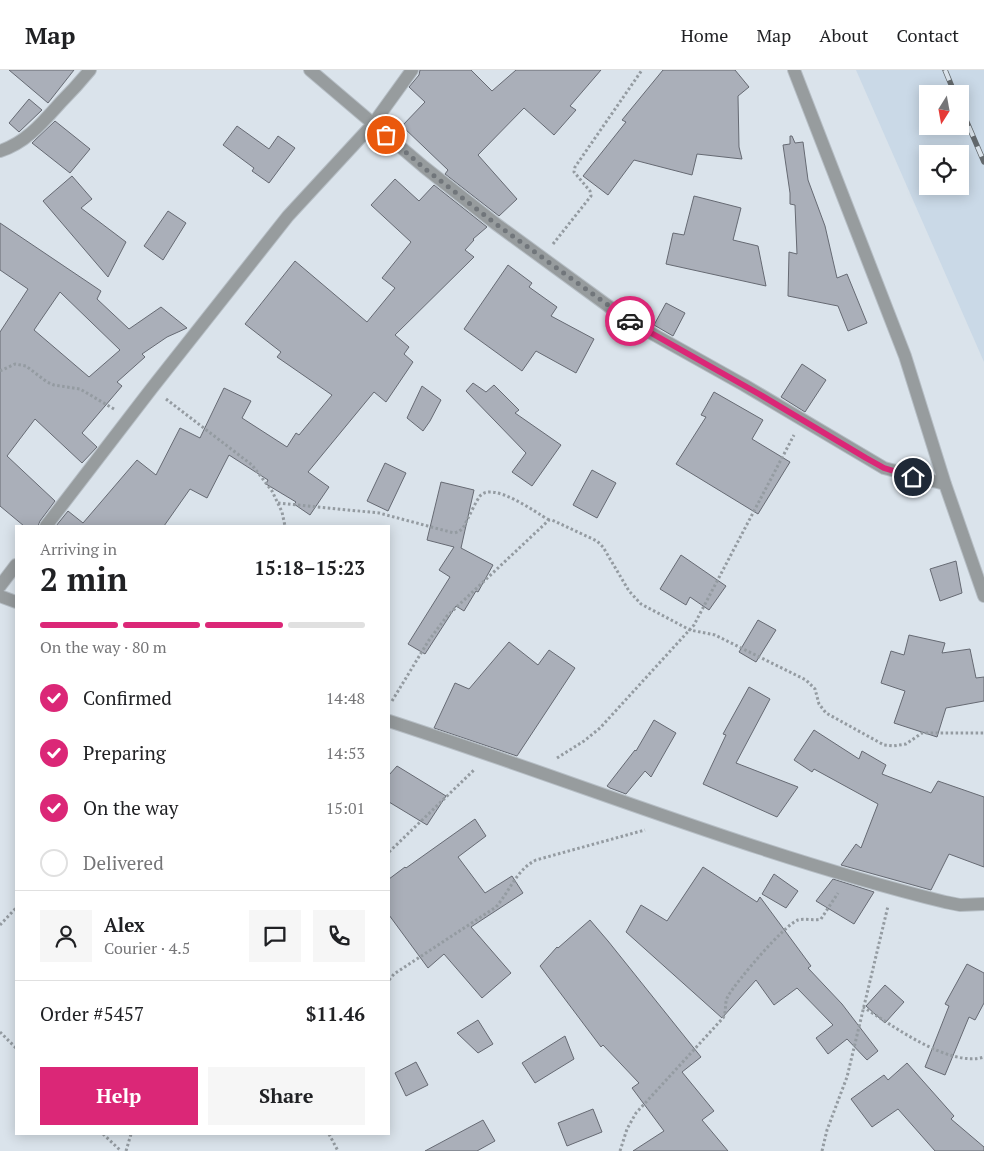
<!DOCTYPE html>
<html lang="en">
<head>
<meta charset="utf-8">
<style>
	:root { --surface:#fff; --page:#f6f6f6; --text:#202124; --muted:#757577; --line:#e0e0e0; --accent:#db2777 }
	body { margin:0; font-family:"PT Serif",serif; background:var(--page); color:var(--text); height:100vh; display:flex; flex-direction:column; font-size:19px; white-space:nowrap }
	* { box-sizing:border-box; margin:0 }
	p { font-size:16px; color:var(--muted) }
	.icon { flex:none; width:28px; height:28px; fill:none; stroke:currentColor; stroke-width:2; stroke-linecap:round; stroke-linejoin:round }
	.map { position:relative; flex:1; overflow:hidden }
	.details { position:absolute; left:15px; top:455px; width:375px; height:610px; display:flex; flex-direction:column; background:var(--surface); border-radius:0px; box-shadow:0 2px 12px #0003 }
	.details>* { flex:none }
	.needle { width:32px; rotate:191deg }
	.fabs { position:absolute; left:919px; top:15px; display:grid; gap:10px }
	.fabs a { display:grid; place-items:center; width:50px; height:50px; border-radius:0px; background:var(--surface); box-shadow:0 2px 12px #0003; font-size:25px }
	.pin { position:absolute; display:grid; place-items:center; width:42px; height:42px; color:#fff; margin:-21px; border:2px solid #fff; border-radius:50%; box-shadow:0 1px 5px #0007 }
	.courier { position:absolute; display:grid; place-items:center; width:50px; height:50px; margin:-25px; border:4px solid #db2777; border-radius:50%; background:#fff; color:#222; box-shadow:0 1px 6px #0007 }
	.head em { font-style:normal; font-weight:700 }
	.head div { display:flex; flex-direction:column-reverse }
	.head { display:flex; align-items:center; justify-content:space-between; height:85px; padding:0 25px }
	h1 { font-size:32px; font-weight:700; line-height:38px }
	.bar { display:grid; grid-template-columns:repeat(4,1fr); gap:8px 5px; align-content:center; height:60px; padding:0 25px }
	.bar i { height:6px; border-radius:4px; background:var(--line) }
	.bar .current { background:var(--accent) }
	.bar p { grid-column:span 4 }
	.line { display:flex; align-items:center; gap:12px; padding:0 25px; border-top:1px solid var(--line) }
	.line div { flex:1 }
	.round { display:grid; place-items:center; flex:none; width:52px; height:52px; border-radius:0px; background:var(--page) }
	ol { padding:0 25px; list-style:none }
	li { display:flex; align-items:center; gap:15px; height:55px }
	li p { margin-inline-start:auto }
	li .icon { padding:5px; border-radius:50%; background:var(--accent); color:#fff; stroke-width:4 }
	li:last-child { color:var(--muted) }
	li i { width:28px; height:28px; border:2px solid var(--line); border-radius:50% }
	.primary-button { display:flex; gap:10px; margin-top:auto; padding:10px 25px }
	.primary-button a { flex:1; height:58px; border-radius:0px; background:var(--accent); color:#fff; font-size:20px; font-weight:700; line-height:58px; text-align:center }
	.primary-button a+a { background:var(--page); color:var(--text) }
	header { display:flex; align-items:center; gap:30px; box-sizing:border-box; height:70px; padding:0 25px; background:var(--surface); border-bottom:1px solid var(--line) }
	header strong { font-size:24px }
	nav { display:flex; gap:28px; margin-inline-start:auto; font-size:18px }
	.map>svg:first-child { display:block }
	.built { fill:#cad9e7; fill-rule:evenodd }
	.building { fill:#aaafb9; stroke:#666a73; fill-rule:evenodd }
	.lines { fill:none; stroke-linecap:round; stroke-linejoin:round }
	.street-casing { stroke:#b6bec5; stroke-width:14 }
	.path { stroke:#949ba1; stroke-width:3; stroke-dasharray:2.5 2.5; stroke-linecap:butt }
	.street { stroke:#979c9e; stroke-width:12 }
	.rail-casing { stroke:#63696d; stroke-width:5.5 }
	.rail { stroke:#dae3eb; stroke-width:4; stroke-dasharray:11; stroke-linecap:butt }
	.done { stroke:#71767b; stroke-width:5; stroke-dasharray:0 9 }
	.route { stroke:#db2777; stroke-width:6 }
</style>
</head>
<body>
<header>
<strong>Map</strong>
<nav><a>Home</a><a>Map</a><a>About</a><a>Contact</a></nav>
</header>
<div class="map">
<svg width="984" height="1081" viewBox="0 0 984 1081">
	<rect width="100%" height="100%" fill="#dae3eb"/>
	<path class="built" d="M856,0h128v292zM928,24h32v32h-32zM928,84h32v32h-32z"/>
	<path class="building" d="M9,0h65l-26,33z
		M420,0h51l21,21 24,-21h85l-31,36 6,4 -22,25 -30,-27 -46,47 39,44 -18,17 -54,-42 3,-4 -46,-44 23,-24 -16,-15 10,-12z
		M663,0h72l14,17 -11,9 1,51 3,12 -45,-5 -5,21 -58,-15 -26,35 -25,-19 43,-54 -4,-2z
		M29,29l13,11 -23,22 -10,-9z
		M55,51l35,28 -20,24 -38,-30z
		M237,56l32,23 9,-13 17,12 -26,35 -17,-12 2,-3 -31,-23z
		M790,66h2l3,7 8,-1 5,38 17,46 12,52 10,-4 20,49 -19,8 -10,-25 -50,-10 1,-44 8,2 -2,-49 -5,-1v-11l-7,-48 7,-1z
		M72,106l20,23 -11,9 45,34 -18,35 -65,-76z
		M395,109l24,22 15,-16 53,42 -14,12 1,1 -9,10 9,7 -79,78 14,12 -5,7 9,8 -27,40 -12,-10 -66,80 21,15 -19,28 -16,-11 2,-2 -30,-18 2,-4 -39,-25 -22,43 -17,-9 -26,37h-108l12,-15 15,12 54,-63 19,15 24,-47 20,10 24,-50 27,13 -9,17 45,29 9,-14 3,2 33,-40 -55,-38 4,-5 -36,-28 50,-63 72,61 28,-34 -13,-10 29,-36 -40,-37z
		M694,126l47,12 -8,32 25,6 8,40 -100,-22 7,-31 11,2z
		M168,141l18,12 -23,37 -19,-14z
		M0,153l101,68 -4,8 32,30 32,-22 26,21 -20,9 -25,17 3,3 -28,25 5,4 -40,47 15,14 -15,16 -47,-44 -28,37 48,45 -15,20 -2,5h-14l-24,-20v-174l28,-43 -28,-19zM60,222l60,58 -31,27 -55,-47z
		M508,195l24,18 -3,4 28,20 -6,9 43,23 -18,34 -40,-22 -14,20 -58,-42z
		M666,233l19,10 -12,23 -19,-11z
		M802,294l24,16 -21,32 -24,-15z
		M473,313l13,9 8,-7 25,25 -4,3 46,32 -29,41 -20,-14 14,-19 -60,-62z
		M422,316l19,14 -11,21 -7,10 -16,-13z
		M714,322l49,28 -11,19 38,23 -32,52 -82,-50 30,-47 -5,-2z
		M385,393l21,10 -18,38 -21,-10z
		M592,400l24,13 -19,35 -24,-13z
		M441,412l33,8 -13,58 32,17 -15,27 -2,-1 -12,20 -8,-5 -31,48 -17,-10 42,-67 -11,-7 15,-23 -27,-7z
		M681,485l45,31 -17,24 -19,-13 -4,8 -26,-16z
		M956,491l6,32 -22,8 -10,-32z
		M758,550l18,10 -20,32 -17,-10z
		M909,565l36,8 -3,10 28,-4 6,29 8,-1v24l-38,7 -9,29 -43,-14 11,-32 -24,-8 10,-32 13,4z
		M509,572l29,23 11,-15 26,18 -58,88 -83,-28 21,-45 14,6z
		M749,617l21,12 -34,64 62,24 -21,30 -74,-33 23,-49 -3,-1z
		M654,650l22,13 -25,44 -6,-6 -19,23 -16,-6 -3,-2 28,-36 1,1z
		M814,660l45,29 3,-8 24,14 -4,9 49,19 7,-12 46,16v70l-35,-13 -18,36 -90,-25 15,-21 5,4 17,-44 -64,-35 -2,3 -18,-12z
		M397,696l49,30 -19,29 -38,-23v-27z
		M475,749l11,17 -28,21 27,36 27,-17 11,17 -52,34 40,46 -29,25 -38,-44 -16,14 -39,-53v-36l16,-12 1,1z
		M703,797l54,35 3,-5 51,69 -3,2 34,36 36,47 -11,9 -20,-21 -19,15 -12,-16 17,-13 -36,-37 -23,17 -18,-25 -34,38 -96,-86 15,-27 26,16z
		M774,804l24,17 -12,17 -24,-14z
		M833,809l41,13 -20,32 -38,-23z
		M590,850l18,21 93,116 -19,15 32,39 -12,9 26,31h-95l31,-20 -32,-43 7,-5 -36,-38 -2,2 -61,-81 17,-19 1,1z
		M967,894l17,9v30l-9,17 -6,-3 -24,58 -20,-8 24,-61 -4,-2z
		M885,915l19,17 -19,21 -19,-17z
		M478,950l15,24 -15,9 -21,-20z
		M565,966l9,23 -39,24 -13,-20z
		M416,992l12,23 -22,11 -11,-23z
		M907,993l47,53 -3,3 33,28v4h-49l-37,-42 -26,18 -21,-28 33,-24 4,5z
		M593,1039l9,23 -35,14 -9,-23z
		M483,1050l12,21 -18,10h-52z"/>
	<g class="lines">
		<g class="street-casing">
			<path id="street" d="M310,0l114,97 72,57 130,95 118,66 140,83 61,16
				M794,0l111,286 40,128 39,112
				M0,81c26,-8 43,-29 61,-49 10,-10 20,-21 29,-32
				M46,456l106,-138 136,-172 85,-92 39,-54
				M0,516l16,-21
				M0,526l16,6
				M389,651c185,60 367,134 556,181l15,3 24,-1"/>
		</g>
		<path class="path" d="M553,174l38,-48 -1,-5 -16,-19 1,-5 67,-97
			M0,301l15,-7 11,2 21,16 7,3 26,4 34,20
			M166,329l86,66 20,26 10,21 3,14
			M278,433l101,10 75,20c8,-2 10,-6 13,-13 4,-7 8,-17 13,-24 13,-15 55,16 69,24
			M392,631l37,-61 18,-24 102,-96h3l45,21 6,6 26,44 12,13 49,26 25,5 91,45 9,9 4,15 7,9 58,32 9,1 13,-2 16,-11h62
			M557,688l27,-17 16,-13 94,-103 100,-190
			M389,782l85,-82
			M0,855l16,-17
			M389,910l5,-6 102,-67c14,-16 20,-37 40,-47l109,-30
			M863,937c29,18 86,61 121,50
			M0,962l16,16
			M103,1064l18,17
			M329,1064l9,17
			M126,1081l5,-17
			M620,1081l7,-22 9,-16 87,-95c4,-7 1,-15 5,-22 9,-15 56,-71 70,-76 7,-2 15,1 23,-1l17,-26
			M822,1081l5,-21 20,-53 41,-171"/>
		<use href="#street" class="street"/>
		<g class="rail-casing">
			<path id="rail" d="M945,0l10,24
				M960,36l24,56"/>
		</g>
		<use href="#rail" class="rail"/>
	</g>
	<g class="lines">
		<path class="done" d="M386,65l38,33 72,56 134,97"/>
		<path class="route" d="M630,251l129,73 107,64 18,10 29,9"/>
	</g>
</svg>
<div class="fabs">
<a><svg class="needle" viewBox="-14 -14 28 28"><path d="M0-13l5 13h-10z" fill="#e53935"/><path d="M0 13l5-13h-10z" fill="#757577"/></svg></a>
<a><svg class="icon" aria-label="locate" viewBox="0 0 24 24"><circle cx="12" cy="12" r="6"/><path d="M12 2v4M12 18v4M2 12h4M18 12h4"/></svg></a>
</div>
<div class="pin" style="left:386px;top:65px;background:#ea580c"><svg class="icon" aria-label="bag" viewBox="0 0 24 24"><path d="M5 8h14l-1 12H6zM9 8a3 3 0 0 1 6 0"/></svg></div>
<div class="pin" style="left:913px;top:407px;background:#1f2937"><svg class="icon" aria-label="home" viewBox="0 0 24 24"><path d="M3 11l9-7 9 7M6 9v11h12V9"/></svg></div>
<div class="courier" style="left:630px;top:251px"><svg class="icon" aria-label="car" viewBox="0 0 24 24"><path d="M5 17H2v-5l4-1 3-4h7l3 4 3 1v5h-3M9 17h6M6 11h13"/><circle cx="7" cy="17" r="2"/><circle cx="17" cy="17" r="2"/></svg></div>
<section class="details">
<div class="head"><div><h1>2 min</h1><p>Arriving in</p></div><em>15:18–15:23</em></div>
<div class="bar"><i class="current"></i><i class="current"></i><i class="current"></i><i></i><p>On the way · 80 m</p></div>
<ol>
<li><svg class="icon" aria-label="check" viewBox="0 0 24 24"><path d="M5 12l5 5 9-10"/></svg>Confirmed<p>14:48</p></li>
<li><svg class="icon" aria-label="check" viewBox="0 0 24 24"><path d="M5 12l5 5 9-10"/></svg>Preparing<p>14:53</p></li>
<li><svg class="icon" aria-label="check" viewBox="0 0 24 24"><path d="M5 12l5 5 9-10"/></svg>On the way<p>15:01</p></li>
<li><i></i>Delivered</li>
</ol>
<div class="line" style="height:90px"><a class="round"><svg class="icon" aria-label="person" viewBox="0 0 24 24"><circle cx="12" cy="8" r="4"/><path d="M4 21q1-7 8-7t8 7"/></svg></a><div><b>Alex</b><p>Courier · 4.5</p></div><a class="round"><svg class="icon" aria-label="chat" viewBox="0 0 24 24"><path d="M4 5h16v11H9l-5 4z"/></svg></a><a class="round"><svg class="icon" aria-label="phone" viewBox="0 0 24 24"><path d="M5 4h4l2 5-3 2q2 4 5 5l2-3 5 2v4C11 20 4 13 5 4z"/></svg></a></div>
<div class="line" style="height:65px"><div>Order #5457</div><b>$11.46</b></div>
<div class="primary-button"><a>Help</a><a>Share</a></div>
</section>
</div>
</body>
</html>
